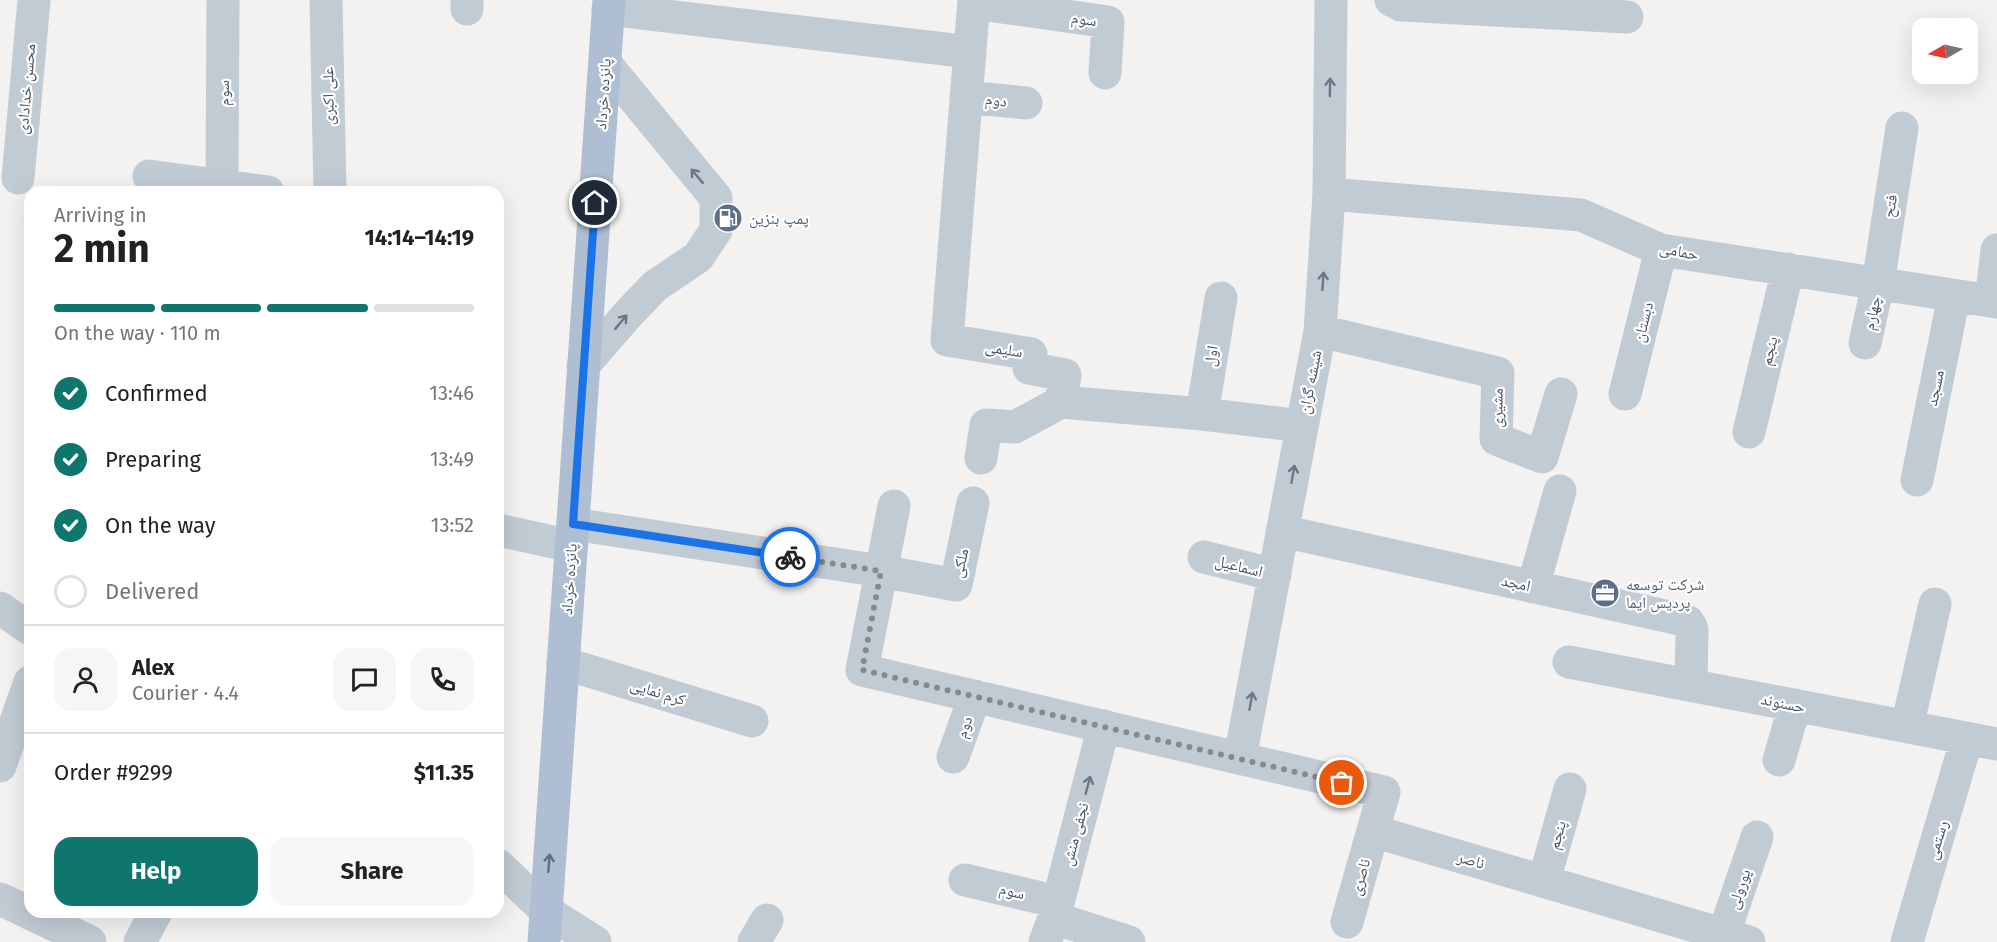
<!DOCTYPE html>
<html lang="en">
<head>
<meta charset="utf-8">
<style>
	:root { --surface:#fff; --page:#f6f6f6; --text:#222; --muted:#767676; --line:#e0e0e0; --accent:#0f766e }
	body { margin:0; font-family:"Fira Sans","Noto Naskh Arabic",sans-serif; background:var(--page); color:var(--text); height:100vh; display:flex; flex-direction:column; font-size:22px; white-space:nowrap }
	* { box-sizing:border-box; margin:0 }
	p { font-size:20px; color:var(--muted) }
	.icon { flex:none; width:33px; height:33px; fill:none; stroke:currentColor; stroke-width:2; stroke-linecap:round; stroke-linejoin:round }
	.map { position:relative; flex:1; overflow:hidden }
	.drawer { position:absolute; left:24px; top:186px; width:480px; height:732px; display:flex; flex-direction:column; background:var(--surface); border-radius:18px; box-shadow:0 6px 24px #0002 }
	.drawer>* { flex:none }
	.needle { width:39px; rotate:261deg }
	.buttons { position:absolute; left:1912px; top:18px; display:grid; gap:12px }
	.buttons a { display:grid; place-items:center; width:66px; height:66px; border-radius:12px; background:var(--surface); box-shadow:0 6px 24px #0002; font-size:30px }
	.pin { position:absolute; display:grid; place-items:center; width:51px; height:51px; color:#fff; margin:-26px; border:3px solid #fff; border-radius:50%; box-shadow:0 2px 6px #0007 }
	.courier { position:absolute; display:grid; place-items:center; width:60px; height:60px; margin:-30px; border:4px solid #1a73e8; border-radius:50%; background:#fff; color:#222; box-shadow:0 2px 8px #0007 }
	.summary em { font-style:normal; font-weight:700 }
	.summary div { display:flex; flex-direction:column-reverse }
	.summary { display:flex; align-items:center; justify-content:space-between; height:102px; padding:0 30px }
	h1 { font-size:39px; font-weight:700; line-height:45px }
	.bar { display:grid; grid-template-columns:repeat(4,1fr); gap:9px 6px; align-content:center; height:72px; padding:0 30px }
	.bar i { height:8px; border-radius:4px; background:var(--line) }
	.bar .selected { background:var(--accent) }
	.bar p { grid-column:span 4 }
	.line { display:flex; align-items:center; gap:15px; padding:0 30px; border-top:2px solid var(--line) }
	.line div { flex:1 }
	.round { display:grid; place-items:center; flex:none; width:63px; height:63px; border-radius:18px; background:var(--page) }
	ol { padding:0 30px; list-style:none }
	li { display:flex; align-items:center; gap:18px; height:66px }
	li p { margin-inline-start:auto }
	li .icon { padding:6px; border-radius:50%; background:var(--accent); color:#fff; stroke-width:4 }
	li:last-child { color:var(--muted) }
	li i { width:33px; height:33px; border:3px solid var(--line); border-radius:50% }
	.button { display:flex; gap:12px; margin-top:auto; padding:12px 30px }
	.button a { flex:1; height:69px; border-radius:18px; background:var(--accent); color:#fff; font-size:24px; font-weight:700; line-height:69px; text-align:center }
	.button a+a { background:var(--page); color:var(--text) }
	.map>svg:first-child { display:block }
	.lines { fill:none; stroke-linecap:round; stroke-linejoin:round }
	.minor { stroke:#c1cbd4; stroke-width:33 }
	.major { stroke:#afbed3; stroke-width:33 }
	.oneway { stroke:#6c7784 }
	.oneway2 { stroke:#616e7e }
	.done { stroke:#848a93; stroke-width:6; stroke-dasharray:0 10.8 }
	.route { stroke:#1a73e8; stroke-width:8 }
	.labels { text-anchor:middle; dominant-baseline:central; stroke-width:4.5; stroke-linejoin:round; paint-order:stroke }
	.street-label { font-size:16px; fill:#475361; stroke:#fff }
	.service-label { font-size:16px; fill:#4e5e75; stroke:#fff; text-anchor:start }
</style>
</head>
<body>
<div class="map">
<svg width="1997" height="942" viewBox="0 0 1997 942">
	<rect width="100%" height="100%" fill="#f4f1f1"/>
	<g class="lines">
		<path class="minor" d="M326,0l4,192
			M974,0l-27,340 84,14 -2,14 36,7 -4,27
			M1391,0l10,5 226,12
			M974,3l134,19 -3,51
			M467,9v-9
			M608,9l362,43
			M966,97l60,6
			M149,176l119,16
			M18,178l16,-178
			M222,186l1,-186
			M1329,194l252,21 80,35 336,52
			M1991,301l6,-51
			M1320,331l178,42 -2,66 46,18 19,-63
			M1865,343l13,-59 24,-156
			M583,366l46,-53 26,-27 43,-29 18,-27v-32l-111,-135
			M1625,394l36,-144
			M1061,402l141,12 99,12
			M1202,414l19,-116
			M1749,432l39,-163
			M981,458l5,-33 29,2 46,-25
			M1917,480l37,-184
			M894,506l-32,164 522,122 -37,130
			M573,524l308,47 75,14 17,-82
			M498,530l73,16
			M1282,531l397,88 9,3 4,7 -1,56
			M1204,557l71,18
			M1533,587l27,-96
			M0,608l30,21
			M1569,662l428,82
			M563,663l189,58
			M1907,727l28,-123
			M953,757l22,-61
			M1240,758l80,-427 9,-137 2,-194
			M1779,760l16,-55
			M0,766l30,-84
			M1373,831l376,111
			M498,865l48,46 49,31
			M965,880l93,22
			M1544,881l26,-92
			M0,899l90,43
			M1054,918l75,24
			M140,942l16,-30
			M754,942l13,-22
			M1045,942l9,-24 50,-192
			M1721,942l36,-105
			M1907,942l60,-204"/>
		<path class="major" d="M544,942l65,-942"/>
	</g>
	<defs><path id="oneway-shaft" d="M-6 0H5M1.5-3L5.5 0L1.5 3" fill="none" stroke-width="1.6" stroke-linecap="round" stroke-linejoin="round" transform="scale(1.5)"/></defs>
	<g class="oneway">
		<use href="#oneway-shaft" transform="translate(1330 87) rotate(-89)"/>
		<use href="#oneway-shaft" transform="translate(697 176) rotate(-130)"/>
		<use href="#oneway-shaft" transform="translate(1323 281) rotate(-86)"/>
		<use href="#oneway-shaft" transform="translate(621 322) rotate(-50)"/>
		<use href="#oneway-shaft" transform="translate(1293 474) rotate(-80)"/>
		<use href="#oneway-shaft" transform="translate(1251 701) rotate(-80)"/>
		<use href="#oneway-shaft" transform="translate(1088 785) rotate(-75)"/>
	</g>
	<use class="oneway2" href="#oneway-shaft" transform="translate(549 863) rotate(-86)"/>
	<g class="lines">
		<path class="done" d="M790,557l91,14 -19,99 480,113"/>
		<path class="route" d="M595,203l-22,321 217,33"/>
	</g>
	<defs>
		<g id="fuel-disc" transform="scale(1.5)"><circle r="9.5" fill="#5c6f8a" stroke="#fff"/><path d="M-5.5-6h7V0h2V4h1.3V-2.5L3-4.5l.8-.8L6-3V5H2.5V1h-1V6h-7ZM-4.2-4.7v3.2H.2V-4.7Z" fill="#fff"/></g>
		<g id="office-disc" transform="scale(1.5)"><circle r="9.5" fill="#5c6f8a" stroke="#fff"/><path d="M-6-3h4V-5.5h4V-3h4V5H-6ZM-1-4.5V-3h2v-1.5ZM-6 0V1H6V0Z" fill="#fff"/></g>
	</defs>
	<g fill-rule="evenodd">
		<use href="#fuel-disc" x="728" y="218"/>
		<use href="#office-disc" x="1605" y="593"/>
	</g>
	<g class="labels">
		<g class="street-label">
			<text transform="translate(1084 19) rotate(8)">سوم</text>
			<text transform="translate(26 89) rotate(-85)">محسن خدادادی</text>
			<text transform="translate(223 93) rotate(-90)">سوم</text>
			<text transform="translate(603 94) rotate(-86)">پانزده خرداد</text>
			<text transform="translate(328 96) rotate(-91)">علی اکبری</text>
			<text transform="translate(996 100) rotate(6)">دوم</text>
			<text transform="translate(1890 206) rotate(-81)">فتح</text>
			<text transform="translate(1679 251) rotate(11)">حمامی</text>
			<text transform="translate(1872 313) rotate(-78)">چهارم</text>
			<text transform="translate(1643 322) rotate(-76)">دبستان</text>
			<text transform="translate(1004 349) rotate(9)">سلیمی</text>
			<text transform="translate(1769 351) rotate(-77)">پنجم</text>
			<text transform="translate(1211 356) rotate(-81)">اول</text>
			<text transform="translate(1310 382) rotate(-79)">شیشه گران</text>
			<text transform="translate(1935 388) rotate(-78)">مسجد</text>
			<text transform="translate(1497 408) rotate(-89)">مشیری</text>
			<text transform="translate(960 563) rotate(-77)">ملکی</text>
			<text transform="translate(1239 566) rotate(14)">اسماعیل</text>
			<text transform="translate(569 579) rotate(-86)">پانزده خرداد</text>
			<text transform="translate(1516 583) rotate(12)">امجد</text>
			<text transform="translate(658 692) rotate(17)">کرم نمایی</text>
			<text transform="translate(1783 703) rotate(11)">حسنوند</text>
			<text transform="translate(964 727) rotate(-71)">دوم</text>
			<text transform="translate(1075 834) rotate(-75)">نجفی منش</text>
			<text transform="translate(1557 835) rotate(-74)">پنجم</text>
			<text transform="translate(1937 840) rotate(-73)">رستمی</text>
			<text transform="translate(1471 860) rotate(16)">ناصر</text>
			<text transform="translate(1360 877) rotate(-74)">ناصری</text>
			<text transform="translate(1739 889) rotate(-71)">پورولی</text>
			<text transform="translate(1012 891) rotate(13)">سوم</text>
		</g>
		<g class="service-label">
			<text x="749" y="218">پمپ بنزین</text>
			<text x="1626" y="584">شرکت توسعه<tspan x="1626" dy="18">پردیس ایما</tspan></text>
		</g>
	</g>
</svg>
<div class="buttons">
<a><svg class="needle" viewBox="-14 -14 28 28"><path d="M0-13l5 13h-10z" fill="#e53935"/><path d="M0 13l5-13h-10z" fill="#767676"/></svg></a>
</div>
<div class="pin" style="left:1342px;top:783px;background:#ea580c"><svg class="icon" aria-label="bag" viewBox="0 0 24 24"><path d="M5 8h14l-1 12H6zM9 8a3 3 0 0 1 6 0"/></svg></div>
<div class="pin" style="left:595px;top:203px;background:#1f2937"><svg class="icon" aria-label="home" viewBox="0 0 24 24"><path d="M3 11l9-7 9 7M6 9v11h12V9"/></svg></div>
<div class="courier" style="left:790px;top:557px"><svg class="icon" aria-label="bike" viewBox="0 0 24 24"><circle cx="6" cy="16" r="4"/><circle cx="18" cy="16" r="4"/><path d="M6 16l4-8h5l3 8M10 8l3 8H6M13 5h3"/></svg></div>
<section class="drawer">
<div class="summary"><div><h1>2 min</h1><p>Arriving in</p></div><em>14:14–14:19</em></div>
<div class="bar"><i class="selected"></i><i class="selected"></i><i class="selected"></i><i></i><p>On the way · 110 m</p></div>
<ol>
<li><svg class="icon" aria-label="check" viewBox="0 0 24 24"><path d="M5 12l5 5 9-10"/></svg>Confirmed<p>13:46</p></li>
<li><svg class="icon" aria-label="check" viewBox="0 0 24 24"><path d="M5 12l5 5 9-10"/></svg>Preparing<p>13:49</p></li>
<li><svg class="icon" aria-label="check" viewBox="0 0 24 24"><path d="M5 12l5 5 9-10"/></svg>On the way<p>13:52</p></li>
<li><i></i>Delivered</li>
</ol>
<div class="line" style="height:108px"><a class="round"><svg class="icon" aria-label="person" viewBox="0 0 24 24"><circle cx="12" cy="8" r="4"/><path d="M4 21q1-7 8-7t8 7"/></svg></a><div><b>Alex</b><p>Courier · 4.4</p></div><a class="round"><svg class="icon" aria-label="chat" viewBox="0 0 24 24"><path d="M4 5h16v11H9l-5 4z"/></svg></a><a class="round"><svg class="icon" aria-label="phone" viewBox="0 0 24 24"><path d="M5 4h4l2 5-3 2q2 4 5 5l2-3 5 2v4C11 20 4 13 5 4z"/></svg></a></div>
<div class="line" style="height:78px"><div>Order #9299</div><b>$11.35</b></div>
<div class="button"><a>Help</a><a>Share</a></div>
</section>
</div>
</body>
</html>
